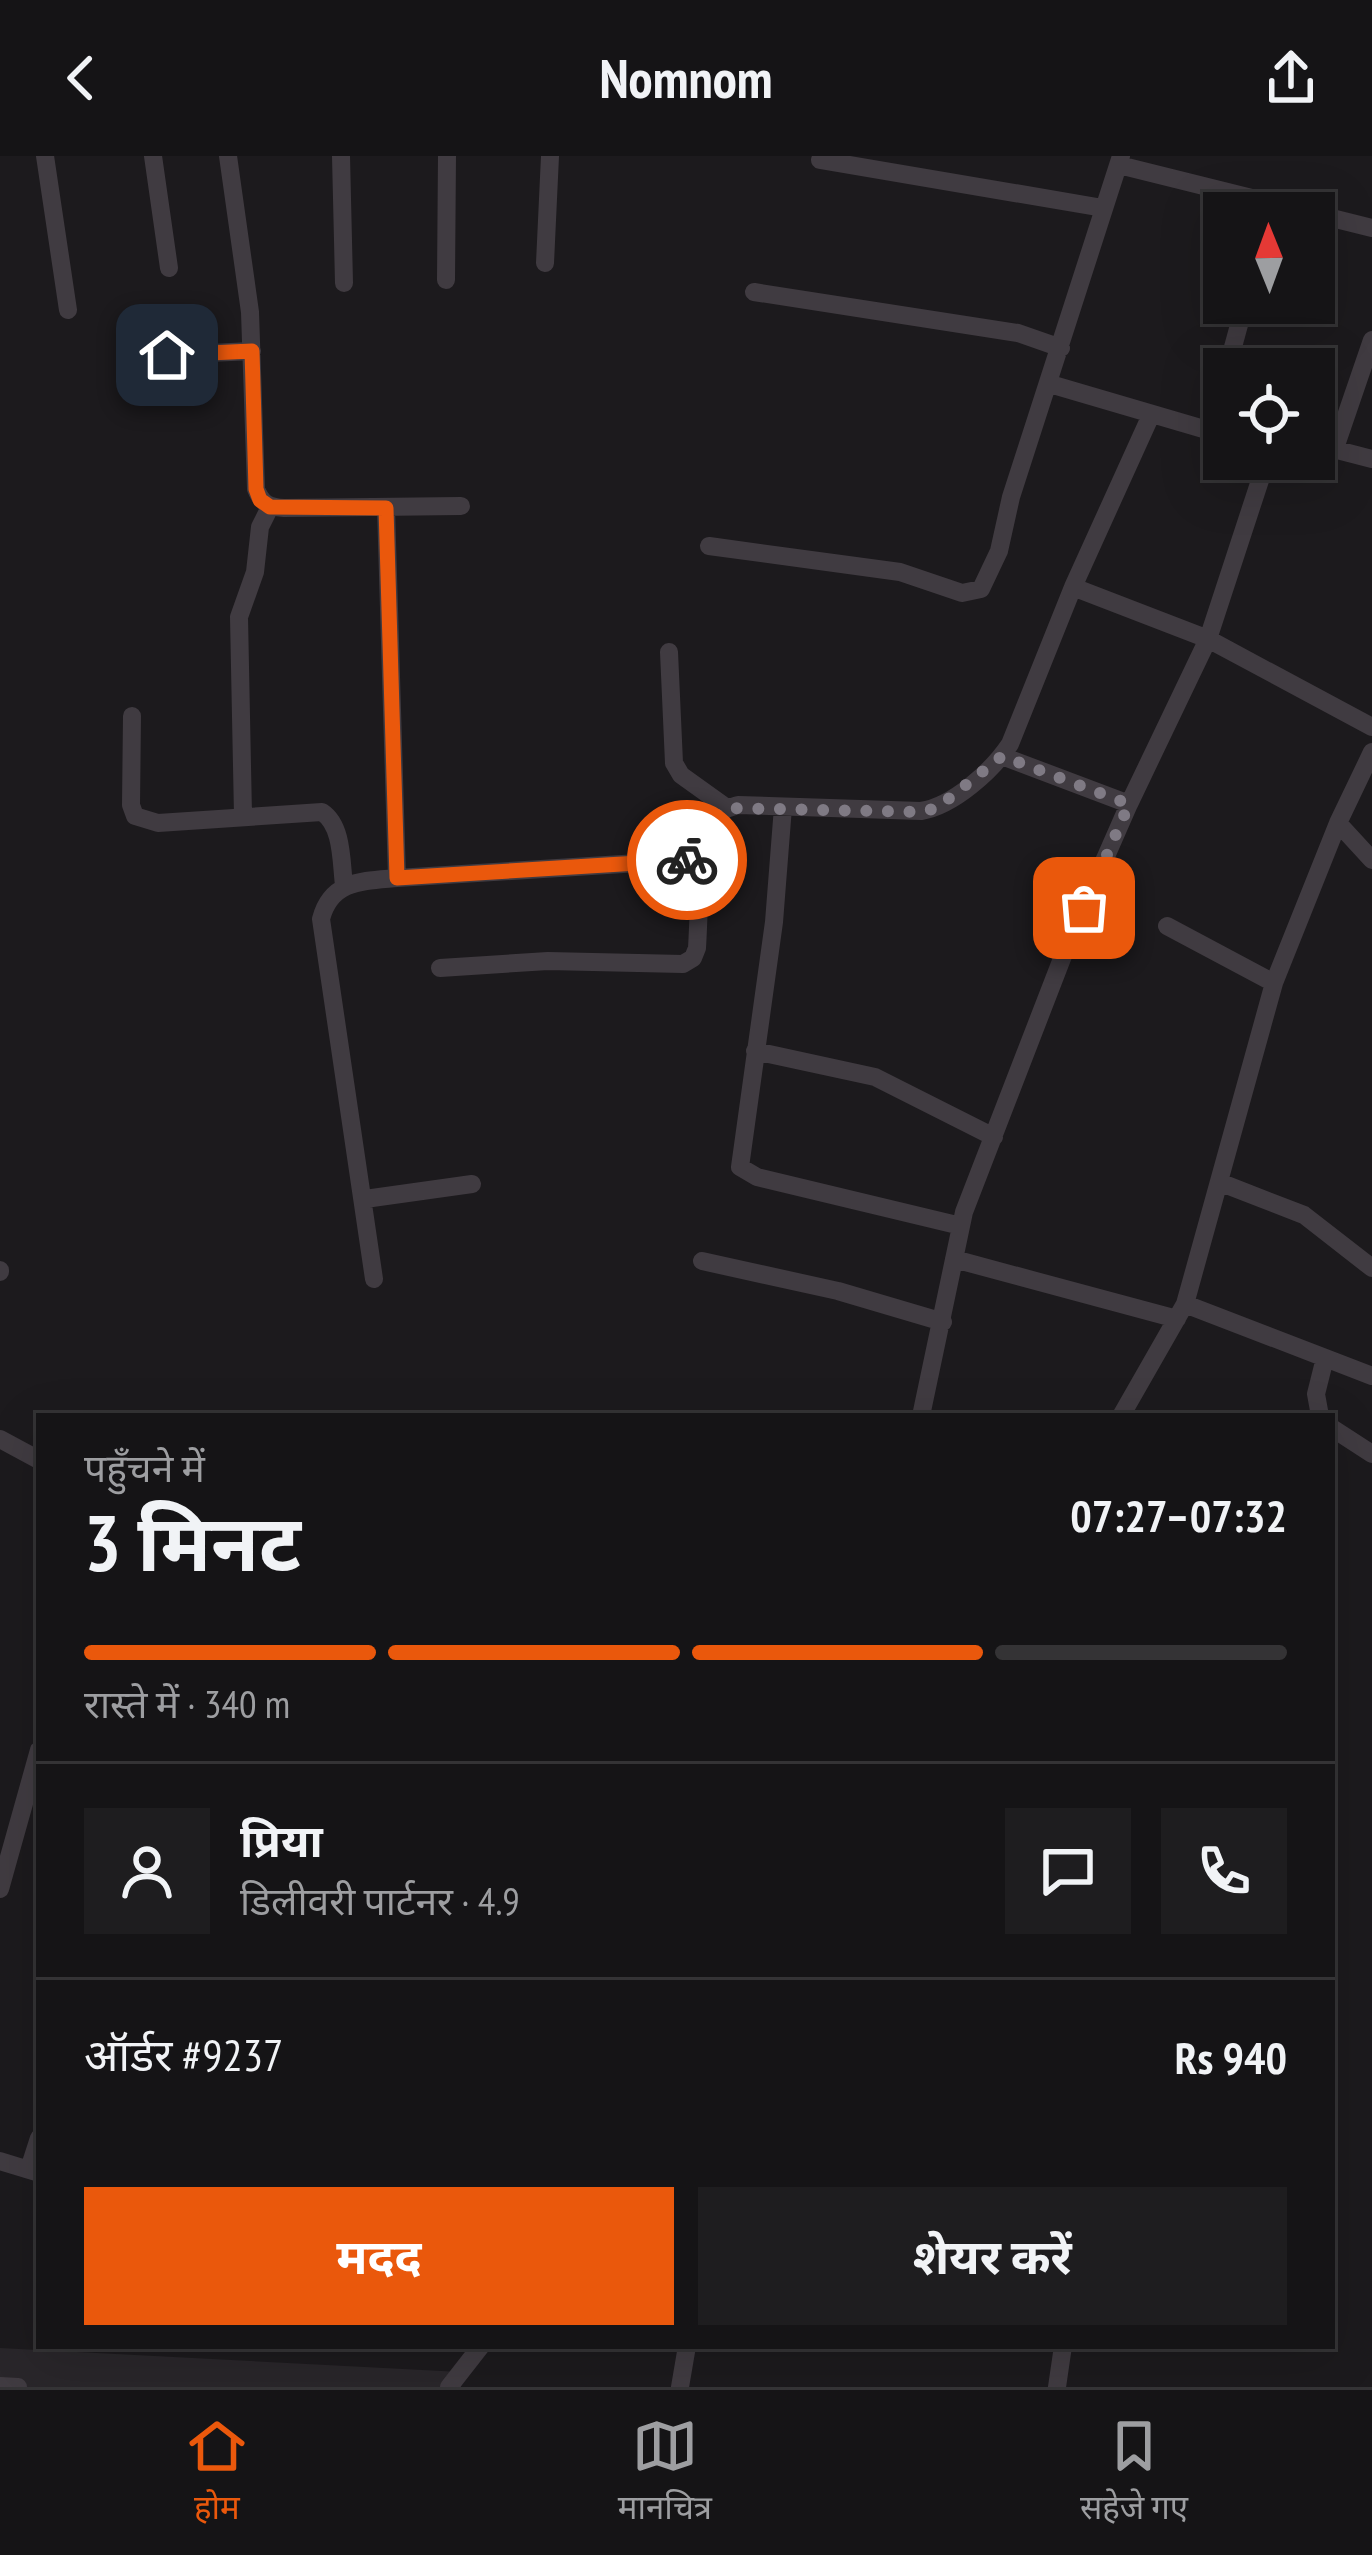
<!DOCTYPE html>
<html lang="hi">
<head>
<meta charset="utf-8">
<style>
	:root { --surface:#151416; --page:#1e1d1f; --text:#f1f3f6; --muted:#9d9ea1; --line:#343335; --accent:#ea580c }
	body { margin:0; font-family:"PT Sans Narrow","Noto Sans Devanagari",sans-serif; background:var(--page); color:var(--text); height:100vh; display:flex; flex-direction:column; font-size:45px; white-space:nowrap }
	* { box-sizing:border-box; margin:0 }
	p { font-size:39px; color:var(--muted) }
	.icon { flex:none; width:66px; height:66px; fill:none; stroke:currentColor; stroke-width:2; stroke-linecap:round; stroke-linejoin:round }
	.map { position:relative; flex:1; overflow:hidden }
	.drawer { position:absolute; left:36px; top:1257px; width:1299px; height:936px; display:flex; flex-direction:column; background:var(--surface); border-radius:0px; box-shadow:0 12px 48px #0002,0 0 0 3px var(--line) }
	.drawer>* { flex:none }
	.needle { width:78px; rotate:359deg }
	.tools { position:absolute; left:1203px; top:36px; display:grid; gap:24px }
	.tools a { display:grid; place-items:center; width:132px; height:132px; border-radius:0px; background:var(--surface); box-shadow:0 12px 48px #0002,0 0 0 3px var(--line); font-size:60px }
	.pin { position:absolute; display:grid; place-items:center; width:102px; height:102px; color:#fff; margin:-51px; border-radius:24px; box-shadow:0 6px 18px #0006 }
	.courier { position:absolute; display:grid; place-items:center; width:120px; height:120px; margin:-60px; border:9px solid #ea580c; border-radius:50%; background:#fff; color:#222; box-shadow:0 3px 15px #0007 }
	.overview em { font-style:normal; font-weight:700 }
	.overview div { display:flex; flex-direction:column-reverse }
	.overview { display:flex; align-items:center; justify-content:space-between; height:204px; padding:0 48px }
	h1 { font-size:78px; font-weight:700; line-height:90px }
	.bar { display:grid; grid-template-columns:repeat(4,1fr); gap:18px 12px; align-content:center; height:144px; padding:0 48px }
	.bar i { height:15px; border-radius:9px; background:var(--line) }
	.bar .on { background:var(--accent) }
	.bar p { grid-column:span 4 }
	.line { display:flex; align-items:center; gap:30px; padding:0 48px; border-top:3px solid var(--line) }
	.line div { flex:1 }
	.round { display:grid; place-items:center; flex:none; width:126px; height:126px; border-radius:0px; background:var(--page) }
	.primary-button { display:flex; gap:24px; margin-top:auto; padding:24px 48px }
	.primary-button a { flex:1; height:138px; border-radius:0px; background:var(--accent); color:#fff; font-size:48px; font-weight:700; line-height:138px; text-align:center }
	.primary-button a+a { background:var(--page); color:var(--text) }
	header { display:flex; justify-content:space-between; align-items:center; height:156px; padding:0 48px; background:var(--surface); font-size:54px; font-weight:700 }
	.tab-bar { display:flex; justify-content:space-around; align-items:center; height:168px; border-top:3px solid var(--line); background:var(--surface); font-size:33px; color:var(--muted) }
	.tab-bar a { display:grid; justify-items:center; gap:6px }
	.tab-bar .on { color:var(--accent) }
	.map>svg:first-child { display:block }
	.built { fill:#29262a }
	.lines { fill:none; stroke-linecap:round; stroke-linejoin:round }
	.minor { stroke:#403b41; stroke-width:18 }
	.done { stroke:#7f7a84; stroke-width:12; stroke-dasharray:0 21.6 }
	.route { stroke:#ea580c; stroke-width:15 }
</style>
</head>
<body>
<header><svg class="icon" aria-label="back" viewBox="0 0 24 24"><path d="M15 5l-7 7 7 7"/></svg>Nomnom<svg class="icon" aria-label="share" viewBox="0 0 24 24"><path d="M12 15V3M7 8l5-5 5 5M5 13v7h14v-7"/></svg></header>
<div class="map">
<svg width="1372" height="2231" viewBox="0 0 1372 2231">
	<rect width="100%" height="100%" fill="#1c1a1d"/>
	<path class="built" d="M0,2192l461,24v15h-461z"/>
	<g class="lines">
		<path class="minor" d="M45,0l23,154
			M153,0l16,112
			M228,0l22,156 6,177c6,15 13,18 28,19l177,-2
			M341,0l3,127
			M820,4l283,48
			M1119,9l253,63
			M545,107l5,-107
			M446,124l1,-124
			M754,136l264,41 43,15
			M125,201l127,-6
			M1227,213l18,-66
			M1050,228l174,51
			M1209,275l15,-53
			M1314,288l58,15
			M1335,292l37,-108
			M386,352l11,370
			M709,390l191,26 62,21 19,-4 18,-38 12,-54 110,-341
			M1073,431l135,52 164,88
			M669,496l5,111 7,12 46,33
			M132,560l-1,89 4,11 23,7 164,-11c21,14 19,50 22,73
			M1002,600l127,48
			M783,651l-9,115 -34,245 17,10 204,49
			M243,659l-4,-198 16,-45 5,-45 10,-20
			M1338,667l34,37
			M1167,770l107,57
			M440,812l108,-7 135,3 10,-6 4,-10c2,-30 2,-106 16,-129 5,-9 16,-11 25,-14l183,6c32,-5 71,-40 89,-67l63,-157 78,-172
			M755,895l120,26 119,60
			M1219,1026l85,33 68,53
			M365,1043l107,-15
			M954,1103l223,60
			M702,1105l136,30 105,31
			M0,1116v-2
			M374,1123l-53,-360c10,-39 42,-38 76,-41l306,-19
			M1185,1148l187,72
			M921,1260l43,-204 104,-269 61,-139 79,-165 59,-180
			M1121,1260l64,-112 89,-321 64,-160 34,-71
			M1320,1260l-4,-22 9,-36
			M1332,1272l40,26
			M0,1283l39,21
			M0,1733l39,-139
			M0,2005l39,12
			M29,2013l10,-31
			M0,2230l18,1
			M449,2231l32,-41
			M680,2231l7,-41
			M1057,2231l6,-41"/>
	</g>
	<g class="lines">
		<path class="done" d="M687,704l17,-1 7,-39 16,-12 194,4 16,-4 65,-52 127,48 -45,104"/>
		<path class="route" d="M167,199l85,-4 4,138 4,11 10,7 116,1 11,370 290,-18"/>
	</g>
</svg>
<div class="tools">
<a><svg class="needle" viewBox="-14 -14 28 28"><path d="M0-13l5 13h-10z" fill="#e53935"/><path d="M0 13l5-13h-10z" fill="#9d9ea1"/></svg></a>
<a><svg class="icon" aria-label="locate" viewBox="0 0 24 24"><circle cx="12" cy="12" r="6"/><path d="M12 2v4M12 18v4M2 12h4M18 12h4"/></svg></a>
</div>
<div class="pin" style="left:1084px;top:752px;background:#ea580c"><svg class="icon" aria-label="bag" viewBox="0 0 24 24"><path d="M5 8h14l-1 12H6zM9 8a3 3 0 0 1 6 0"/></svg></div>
<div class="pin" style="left:167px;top:199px;background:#1f2937"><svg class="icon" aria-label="home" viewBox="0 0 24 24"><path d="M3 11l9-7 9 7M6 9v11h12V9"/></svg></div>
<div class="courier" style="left:687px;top:704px"><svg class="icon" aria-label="bike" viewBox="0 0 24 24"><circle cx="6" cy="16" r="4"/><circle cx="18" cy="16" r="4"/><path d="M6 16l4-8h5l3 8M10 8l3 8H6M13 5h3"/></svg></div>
<section class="drawer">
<div class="overview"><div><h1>3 मिनट</h1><p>पहुँचने में</p></div><em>07:27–07:32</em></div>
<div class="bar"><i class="on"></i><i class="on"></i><i class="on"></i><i></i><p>रास्ते में · 340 m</p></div>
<div class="line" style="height:216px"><a class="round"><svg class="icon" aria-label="person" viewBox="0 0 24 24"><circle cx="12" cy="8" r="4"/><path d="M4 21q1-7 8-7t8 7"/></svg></a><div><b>प्रिया</b><p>डिलीवरी पार्टनर · 4.9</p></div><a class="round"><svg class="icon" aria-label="chat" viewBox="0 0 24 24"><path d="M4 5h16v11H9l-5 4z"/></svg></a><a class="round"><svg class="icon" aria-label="phone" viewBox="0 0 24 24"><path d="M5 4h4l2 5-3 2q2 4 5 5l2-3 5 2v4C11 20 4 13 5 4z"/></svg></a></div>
<div class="line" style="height:156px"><div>ऑर्डर #9237</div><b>Rs 940</b></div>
<div class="primary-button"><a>मदद</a><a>शेयर करें</a></div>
</section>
</div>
<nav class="tab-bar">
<a class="on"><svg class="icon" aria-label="home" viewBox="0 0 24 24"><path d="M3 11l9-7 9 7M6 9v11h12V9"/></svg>होम</a>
<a><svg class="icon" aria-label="map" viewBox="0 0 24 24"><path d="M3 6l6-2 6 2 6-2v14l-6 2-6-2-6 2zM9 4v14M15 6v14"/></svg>मानचित्र</a>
<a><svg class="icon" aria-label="saved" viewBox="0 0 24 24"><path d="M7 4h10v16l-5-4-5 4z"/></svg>सहेजे गए</a>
</nav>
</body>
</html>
